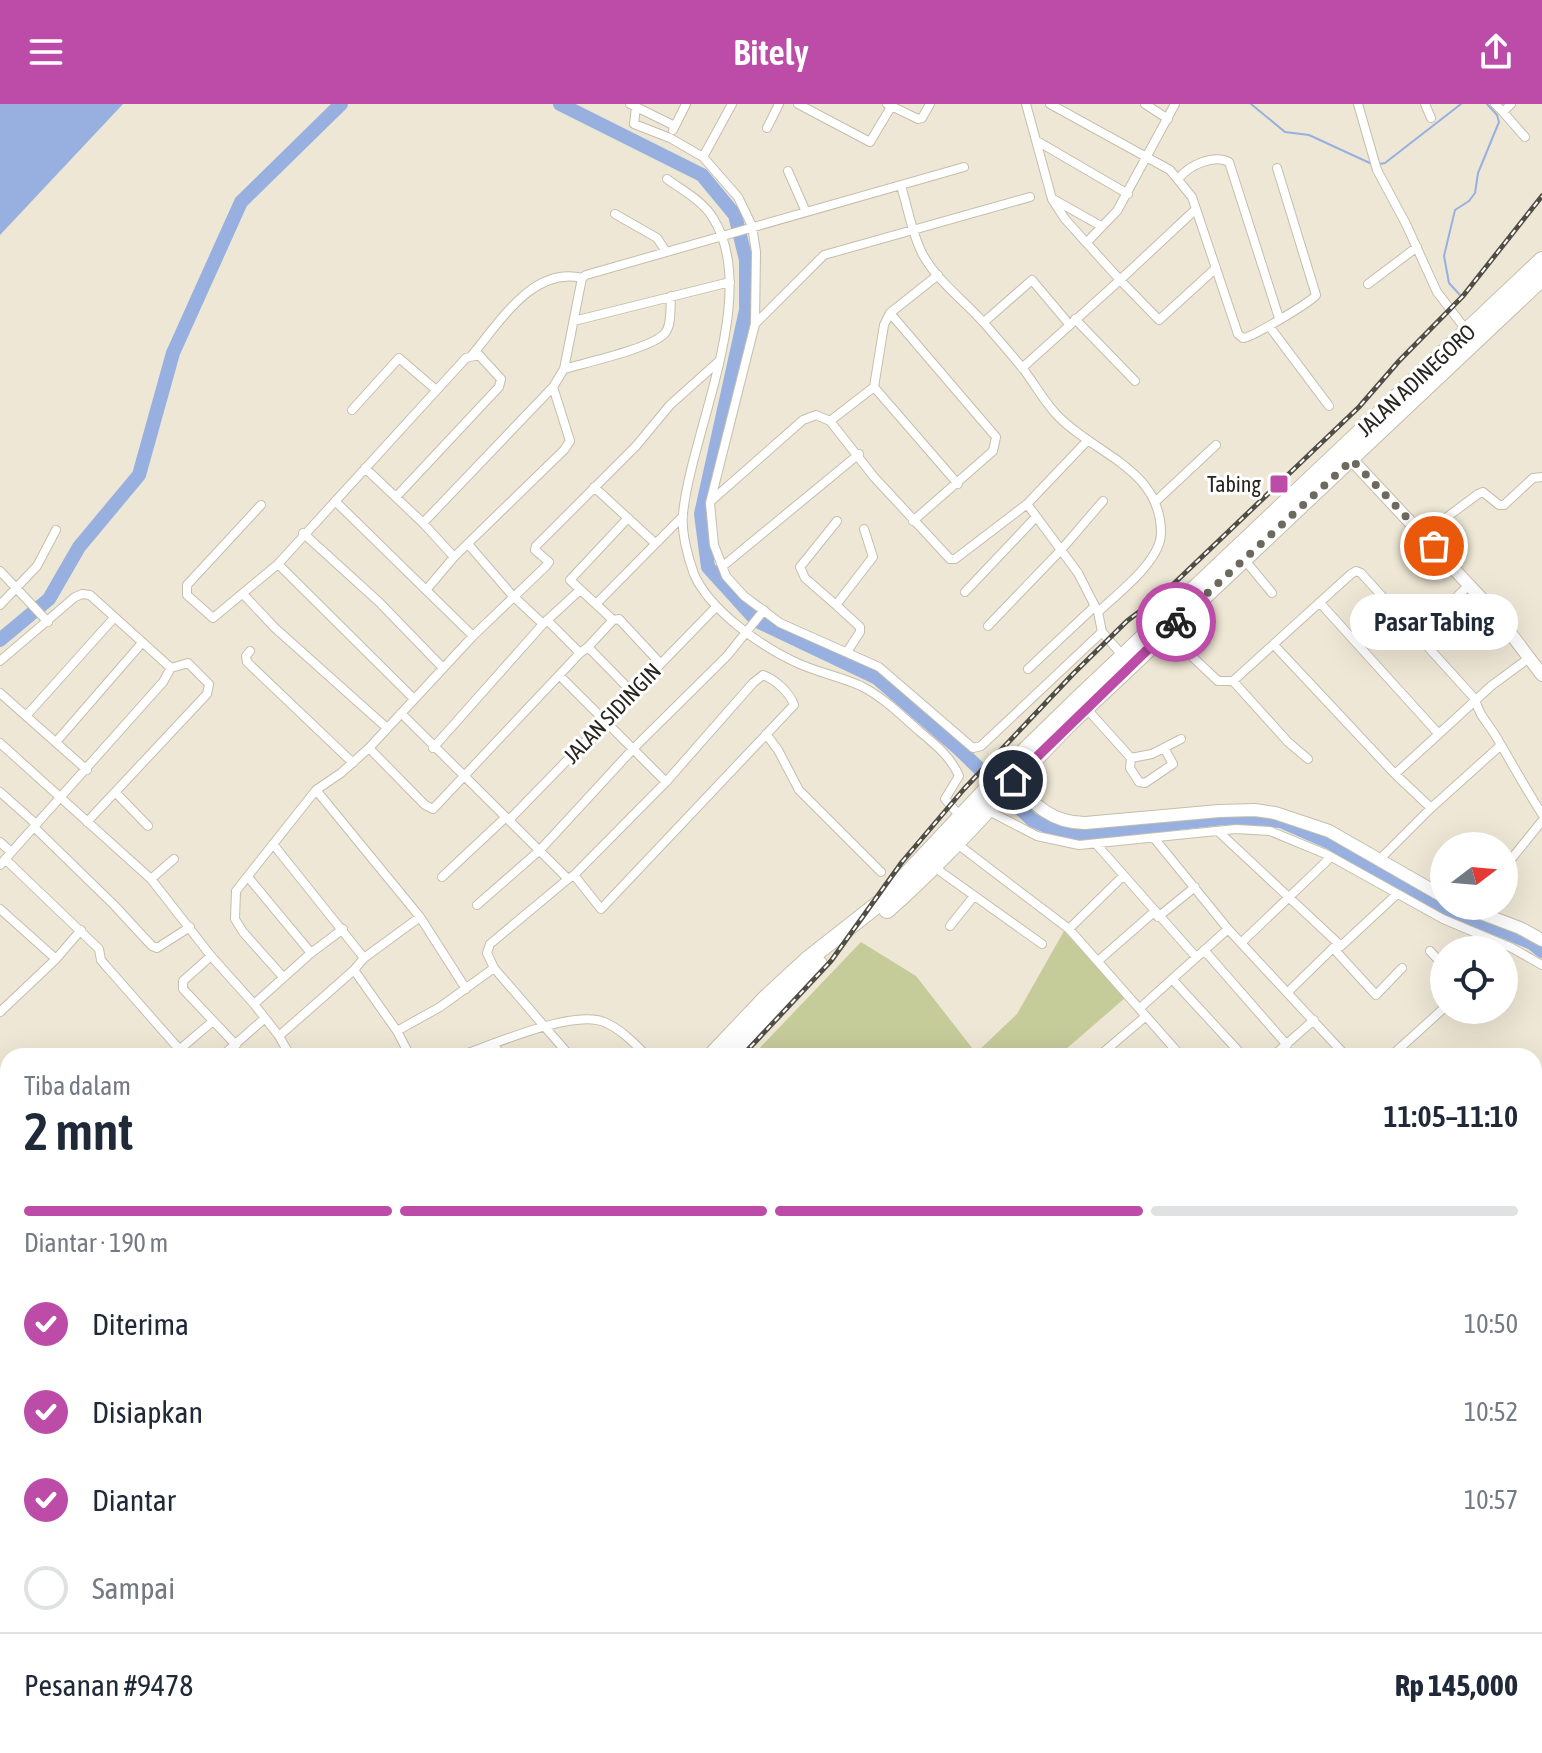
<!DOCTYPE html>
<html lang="id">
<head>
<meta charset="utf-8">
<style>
	:root { --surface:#fff; --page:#f2f2f3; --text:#1f2937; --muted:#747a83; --line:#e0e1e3; --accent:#bd4ca8 }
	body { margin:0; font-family:"Asap Condensed",sans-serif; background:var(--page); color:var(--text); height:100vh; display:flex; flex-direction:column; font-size:30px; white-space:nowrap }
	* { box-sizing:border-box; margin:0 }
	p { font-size:26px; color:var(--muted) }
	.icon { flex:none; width:44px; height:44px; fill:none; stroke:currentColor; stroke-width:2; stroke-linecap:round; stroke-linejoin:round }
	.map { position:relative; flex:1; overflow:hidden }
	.panel { position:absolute; left:0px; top:944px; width:1542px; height:706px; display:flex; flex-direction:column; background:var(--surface); border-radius:24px 24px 0 0; box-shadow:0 8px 32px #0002 }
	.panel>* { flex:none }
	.needle { width:52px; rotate:74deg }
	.buttons { position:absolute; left:1430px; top:728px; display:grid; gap:16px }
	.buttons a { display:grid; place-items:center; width:88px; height:88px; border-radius:50%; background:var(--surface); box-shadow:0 8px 32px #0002; font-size:40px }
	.pin { position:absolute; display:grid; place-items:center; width:68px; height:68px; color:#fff; margin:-34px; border:4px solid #fff; border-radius:50%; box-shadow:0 2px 8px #0007 }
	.courier { position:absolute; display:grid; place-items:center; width:80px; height:80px; margin:-40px; border:6px solid #bd4ca8; border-radius:50%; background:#fff; color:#222; box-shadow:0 2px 10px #0007 }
	.bubble { position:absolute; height:56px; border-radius:28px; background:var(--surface); box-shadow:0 8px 32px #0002; font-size:26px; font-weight:600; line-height:56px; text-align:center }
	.headline em { font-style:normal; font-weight:600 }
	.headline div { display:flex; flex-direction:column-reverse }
	.headline { display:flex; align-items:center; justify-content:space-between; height:136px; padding:0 24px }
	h1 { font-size:52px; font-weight:600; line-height:60px }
	.bar { display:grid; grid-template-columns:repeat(4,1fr); gap:12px 8px; align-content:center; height:96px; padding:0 24px }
	.bar i { height:10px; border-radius:6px; background:var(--line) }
	.bar .current { background:var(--accent) }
	.bar p { grid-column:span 4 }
	.line { display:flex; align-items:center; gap:20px; padding:0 24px; border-top:2px solid var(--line) }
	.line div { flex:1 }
	ol { padding:0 24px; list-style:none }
	li { display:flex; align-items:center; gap:24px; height:88px }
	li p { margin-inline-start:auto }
	li .icon { padding:8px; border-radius:50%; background:var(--accent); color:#fff; stroke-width:4 }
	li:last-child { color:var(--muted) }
	li i { width:44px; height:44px; border:4px solid var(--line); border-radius:50% }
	header { display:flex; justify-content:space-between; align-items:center; height:104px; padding:0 24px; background:var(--accent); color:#fff; font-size:36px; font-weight:600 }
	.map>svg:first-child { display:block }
	.green { fill:#c6cb9a }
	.water { fill:#97b0df }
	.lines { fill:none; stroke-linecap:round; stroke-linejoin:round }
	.stream { stroke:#97b0df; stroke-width:2 }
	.river { stroke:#97b0df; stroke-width:14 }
	.taxiway { stroke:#9f9a8c; stroke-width:22 }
	.runway { stroke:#9f9a8c; stroke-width:54 }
	.street-casing { stroke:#c4beac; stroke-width:10 }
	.secondary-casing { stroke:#c4beac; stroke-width:14 }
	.highway-casing { stroke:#c4beac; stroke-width:18 }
	.street { stroke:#fff; stroke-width:8 }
	.secondary { stroke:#fff; stroke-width:12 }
	.highway { stroke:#fff; stroke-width:16 }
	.rail-casing { stroke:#504d44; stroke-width:5 }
	.rail { stroke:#fff; stroke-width:2; stroke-dasharray:6; stroke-linecap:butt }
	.done { stroke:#6d695e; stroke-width:8; stroke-dasharray:0 14.4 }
	.route { stroke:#bd4ca8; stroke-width:10 }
	.poi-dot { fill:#bd4ca8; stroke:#fff; stroke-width:3 }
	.labels { text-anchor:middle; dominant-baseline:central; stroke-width:6; stroke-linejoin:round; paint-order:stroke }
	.street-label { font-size:22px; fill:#27251e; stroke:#fff }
	.poi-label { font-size:22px; fill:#27251e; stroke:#fff; text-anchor:end }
</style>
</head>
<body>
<header><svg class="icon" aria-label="menu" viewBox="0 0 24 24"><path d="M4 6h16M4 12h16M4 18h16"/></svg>Bitely<svg class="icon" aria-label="share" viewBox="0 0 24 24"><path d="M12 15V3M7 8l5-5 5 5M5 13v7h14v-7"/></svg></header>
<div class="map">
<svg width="1542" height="1649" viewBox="0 0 1542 1649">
	<rect width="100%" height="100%" fill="#eee7d5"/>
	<path class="green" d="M1064,827l61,67 -67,58h-306l109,-114 55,34 60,77 41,-39z
		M1542,1336v313h-80l7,-7h65v-300z
		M53,1642h251l-7,7h-238z
		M396,1642h314l-10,7h-312z
		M1121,1642h130l-10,7h-130z"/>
	<path class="water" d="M0,0h123l-123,131z"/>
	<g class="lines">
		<path class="stream" d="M1251,0l34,28 24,3 63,29
			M1379,60l6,-1 76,-59
			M1460,191l-11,-12 -5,-27 11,-46 14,-9 6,-8 3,-20 21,-51 -2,-7 -10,-11"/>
		<path class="river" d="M560,0l142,71 33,40 11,45v50l-45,204 7,53 49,54 120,57 82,71 73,71 31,13 17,1 144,-16 57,3 48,21 107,62 96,39 10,8
			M0,536l49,-41 30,-52 60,-72 34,-122 68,-151 100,-98"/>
		<path class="taxiway" d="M766,1649l9,-7"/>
		<path class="runway" d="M1534,1238l8,-6
			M966,1649l9,-7"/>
		<g class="street-casing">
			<path id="street" d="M630,0l45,22
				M798,0l72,38 21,-35
				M887,0l31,15 4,-1 8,-14
				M1050,0l120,66 22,27 46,137 5,4c8,0 68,-36 73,-43l-39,-127
				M1145,0l23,15
				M1358,0l19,66 29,54 31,68 30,39
				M1425,0l6,14
				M1495,0l8,8 8,-8
				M636,3l-2,17 36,14 33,19 35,40 14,29 4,26 -1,72 -45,179 4,42 12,31 18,20 36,27 99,44 94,81 8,-2 121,-114
				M1503,8l22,25
				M767,24l12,-24
				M673,26l13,-26
				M1037,37l91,53
				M703,53l29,-53
				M788,67l18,41
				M1179,74c11,-13 34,-24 50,-16l50,156
				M667,75c15,11 36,22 46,39 48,76 -22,214 -30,296 -2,17 5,44 11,60 15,35 65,71 99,87 22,11 46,15 68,25 22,11 40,29 58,45 16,13 32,26 40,45l-14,23 15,17
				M901,82c7,22 11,49 22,69 15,27 42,46 61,68 14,16 27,31 40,47 11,15 20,31 32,44 37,40 105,54 105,119 0,28 -44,61 -63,79l4,20 21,24
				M1053,95l48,27
				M1196,105l-76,71 39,40 57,-52
				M615,110l42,24 8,12
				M1087,138l30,-31 58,-107
				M1368,180l49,-37
				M890,209l106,124 -3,14 -80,70
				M1075,215l60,62
				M574,217l156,-39
				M984,218l48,-42 37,44
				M756,219l68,-68 206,-58
				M1269,222l60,80
				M472,251c28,-33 61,-89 110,-77
				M1022,264l98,-88 -55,-61 -13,-20 -26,-95
				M564,265c20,-6 89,-21 101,-36 7,-8 5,-26 6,-37
				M874,283l84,97
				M352,306l47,-52 36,31
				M830,317l44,-34 10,-62 6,-12 48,-38
				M365,364l58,55 31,34
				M594,383l61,56
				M335,397l138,135
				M711,397l92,-81 13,-5 14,6 44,56 76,82h5l72,-55 61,-64
				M1155,398l61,-57
				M1027,400l51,69 20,39
				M261,401l-74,80v10l26,23 65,-54 188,-206 13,-3 22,24 -2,8 -103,110
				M423,419l130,-136 11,-18 18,-91 4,-3 378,-108
				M303,429l76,69 64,66
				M1423,431l55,-41 5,-2 16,13h5l29,-27 9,-1
				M468,440l44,51 31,29
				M1244,455l28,34
				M278,460l136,135
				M723,462l136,-112
				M0,467l48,51
				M427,485l27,-32 110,-107 6,-9 -17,-54
				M965,488l71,-75
				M243,490l32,34 112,100
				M597,499l86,-87
				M1321,500l115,127 5,1 50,-46 38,-28
				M0,501l37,-39 19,-36
				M836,501l-31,-27 -5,-11 37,-46
				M547,516l33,33 8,-6 44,45
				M613,516l-43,-40 58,-62
				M988,522l73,-76 42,-49
				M1165,527l53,50h15l118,-107 5,-3 5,2 114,126c4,17 14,25 22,39 15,26 29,51 45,76
				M1417,531l52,-50
				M1274,541l121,129 36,34 -53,53
				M588,543l25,-27 6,-1 41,44
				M250,547l-4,5 1,6 106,101
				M847,548l13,-20v-5l-24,-22 37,-48 -9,-28
				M0,557l75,-64 7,-3 8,1 81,73
				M1028,565l66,-62
				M560,572l106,106
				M1233,577l55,61 20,17
				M0,589l87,77
				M1086,604l45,50 21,-4 29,-15
				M401,609l167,166 6,-4 27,34 193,-204c-4,-12 -19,-26 -31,-30l-10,8 -87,99 -92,93
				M26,612l87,-97
				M766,630l12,16 21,40 82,82
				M56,638l85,-98
				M0,639l151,136 60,77 43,48 25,32 9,16 -5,4
				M369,644l56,57 8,4 147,-156
				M433,644l110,-124 37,-34
				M1131,654l-1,10 9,14 6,1 28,-19 -9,-16
				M1395,670l46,-42
				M316,686l104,127 46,72
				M0,688l36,32
				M115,688l33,34
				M1431,704l70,-63
				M987,706l50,26 42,9 157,-16 34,2 58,24 115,64 69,29 30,17
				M509,716l207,-213
				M34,723l80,78 38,41 5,2 33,-21
				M1220,729l121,113
				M1154,734l74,91 118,127
				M0,738l11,10
				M956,739l113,86 112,127
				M273,740l91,114
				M1097,741l99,112
				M5,755l94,90 2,11 5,6 73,83
				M0,761l163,-183 8,-14 17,-5 21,21 -2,10 -120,128
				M934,763l108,77
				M1504,764l38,-47
				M248,773l63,76
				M442,773l64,-60
				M151,775l23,-20
				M568,775l-78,65 -3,9 7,15 76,88
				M477,801l63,-55 93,-101 94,-93 37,-46
				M0,805l56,50
				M1158,813l37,-30
				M950,822l24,-30
				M1069,825l54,-53
				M1241,839l90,-86
				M1333,844l43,47 26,-27
				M1204,846l83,95
				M1430,847l14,15
				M211,852l-28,25v8l53,56
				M1098,857l56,-49
				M354,866l43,61 13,25
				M283,873l-40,-45 -8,-13 1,-28 80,-101 25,-17 28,-25 104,-112 73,-70 3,-4 -14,-12 1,-4 100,-100 34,-41 48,-43
				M1172,875l71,77
				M1288,888l45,-44 8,-2 56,-52
				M254,900l57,-51 32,-24
				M1140,904l88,-79
				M0,908l56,-53 25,-29
				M397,927l43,-24 54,-39
				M279,932l75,-66 10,-12 56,-41
				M493,941l10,11
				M172,952l41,-35
				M222,952l43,-38
				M460,952c32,-11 113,-47 144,-34 17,7 30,21 43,34
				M1099,952l47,-40
				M1273,952l41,-36
				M1391,952l53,-48
				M0,967l8,8
				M7,1107l1,1
				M0,1164l8,9
				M0,1202l8,-8
				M0,1272l8,-8
				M0,1319l8,10
				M0,1355l8,-7
				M0,1430l8,-6
				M0,1505l8,-7
				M0,1537l8,9"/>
		</g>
		<g class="secondary-casing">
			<path id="secondary" d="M1352,356l144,154 46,61
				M1014,675c18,26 39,44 71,44l134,-12 36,-1 20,3 54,18 115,66
				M1462,802l58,22 22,12"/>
		</g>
		<g class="highway-casing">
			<path id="highway" d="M887,806c66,-58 122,-126 184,-188l471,-444
				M711,952l55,-58 41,-38 75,-59 122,-130 74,-72 464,-439
				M729,952l90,-92
				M0,1605l8,-6
				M0,1623l8,-7"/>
		</g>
		<use href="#street" class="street"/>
		<use href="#secondary" class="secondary"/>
		<use href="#highway" class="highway"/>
		<g class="rail-casing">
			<path id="rail" d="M742,952l89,-95 71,-99 62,-73 109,-115 54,-53 37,-28 195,-186 40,-46 64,-65 79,-100
				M0,1635l8,-7"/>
		</g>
		<use href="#rail" class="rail"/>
	</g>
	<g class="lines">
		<path class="done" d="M1176,518l176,-162 82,86"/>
		<path class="route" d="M1013,676l163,-158"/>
	</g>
	<rect class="poi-dot" x="1269" y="370" width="20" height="20" rx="4"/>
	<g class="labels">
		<g class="street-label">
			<text transform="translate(1416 276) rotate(-43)">JALAN ADINEGORO</text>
			<text transform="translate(612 609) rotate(-46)">JALAN SIDINGIN</text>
		</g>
		<g class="poi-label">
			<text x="1261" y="380">Tabing</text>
		</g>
	</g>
</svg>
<div class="buttons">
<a><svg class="needle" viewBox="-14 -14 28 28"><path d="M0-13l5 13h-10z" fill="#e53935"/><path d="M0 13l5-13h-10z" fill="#747a83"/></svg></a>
<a><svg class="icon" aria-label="locate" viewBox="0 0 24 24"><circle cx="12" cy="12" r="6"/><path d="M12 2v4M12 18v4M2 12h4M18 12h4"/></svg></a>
</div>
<div class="pin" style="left:1434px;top:442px;background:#ea580c"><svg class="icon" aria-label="bag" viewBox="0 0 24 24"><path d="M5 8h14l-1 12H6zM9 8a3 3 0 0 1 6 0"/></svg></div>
<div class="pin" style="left:1013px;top:676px;background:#1f2937"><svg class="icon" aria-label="home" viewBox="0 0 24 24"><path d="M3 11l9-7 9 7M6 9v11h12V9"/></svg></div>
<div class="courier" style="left:1176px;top:518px"><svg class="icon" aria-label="bike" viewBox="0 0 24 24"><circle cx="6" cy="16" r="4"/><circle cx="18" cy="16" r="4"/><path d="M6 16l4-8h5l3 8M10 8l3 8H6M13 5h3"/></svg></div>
<div class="bubble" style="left:1350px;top:490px;width:168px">Pasar Tabing</div>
<section class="panel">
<div class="headline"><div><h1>2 mnt</h1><p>Tiba dalam</p></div><em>11:05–11:10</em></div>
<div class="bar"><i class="current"></i><i class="current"></i><i class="current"></i><i></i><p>Diantar · 190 m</p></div>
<ol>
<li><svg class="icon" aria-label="check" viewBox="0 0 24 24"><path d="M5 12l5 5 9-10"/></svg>Diterima<p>10:50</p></li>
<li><svg class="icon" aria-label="check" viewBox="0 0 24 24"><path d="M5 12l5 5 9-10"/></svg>Disiapkan<p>10:52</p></li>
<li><svg class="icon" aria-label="check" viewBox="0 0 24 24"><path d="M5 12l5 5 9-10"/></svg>Diantar<p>10:57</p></li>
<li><i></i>Sampai</li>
</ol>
<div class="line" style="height:104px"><div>Pesanan #9478</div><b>Rp 145,000</b></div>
</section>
</div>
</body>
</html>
